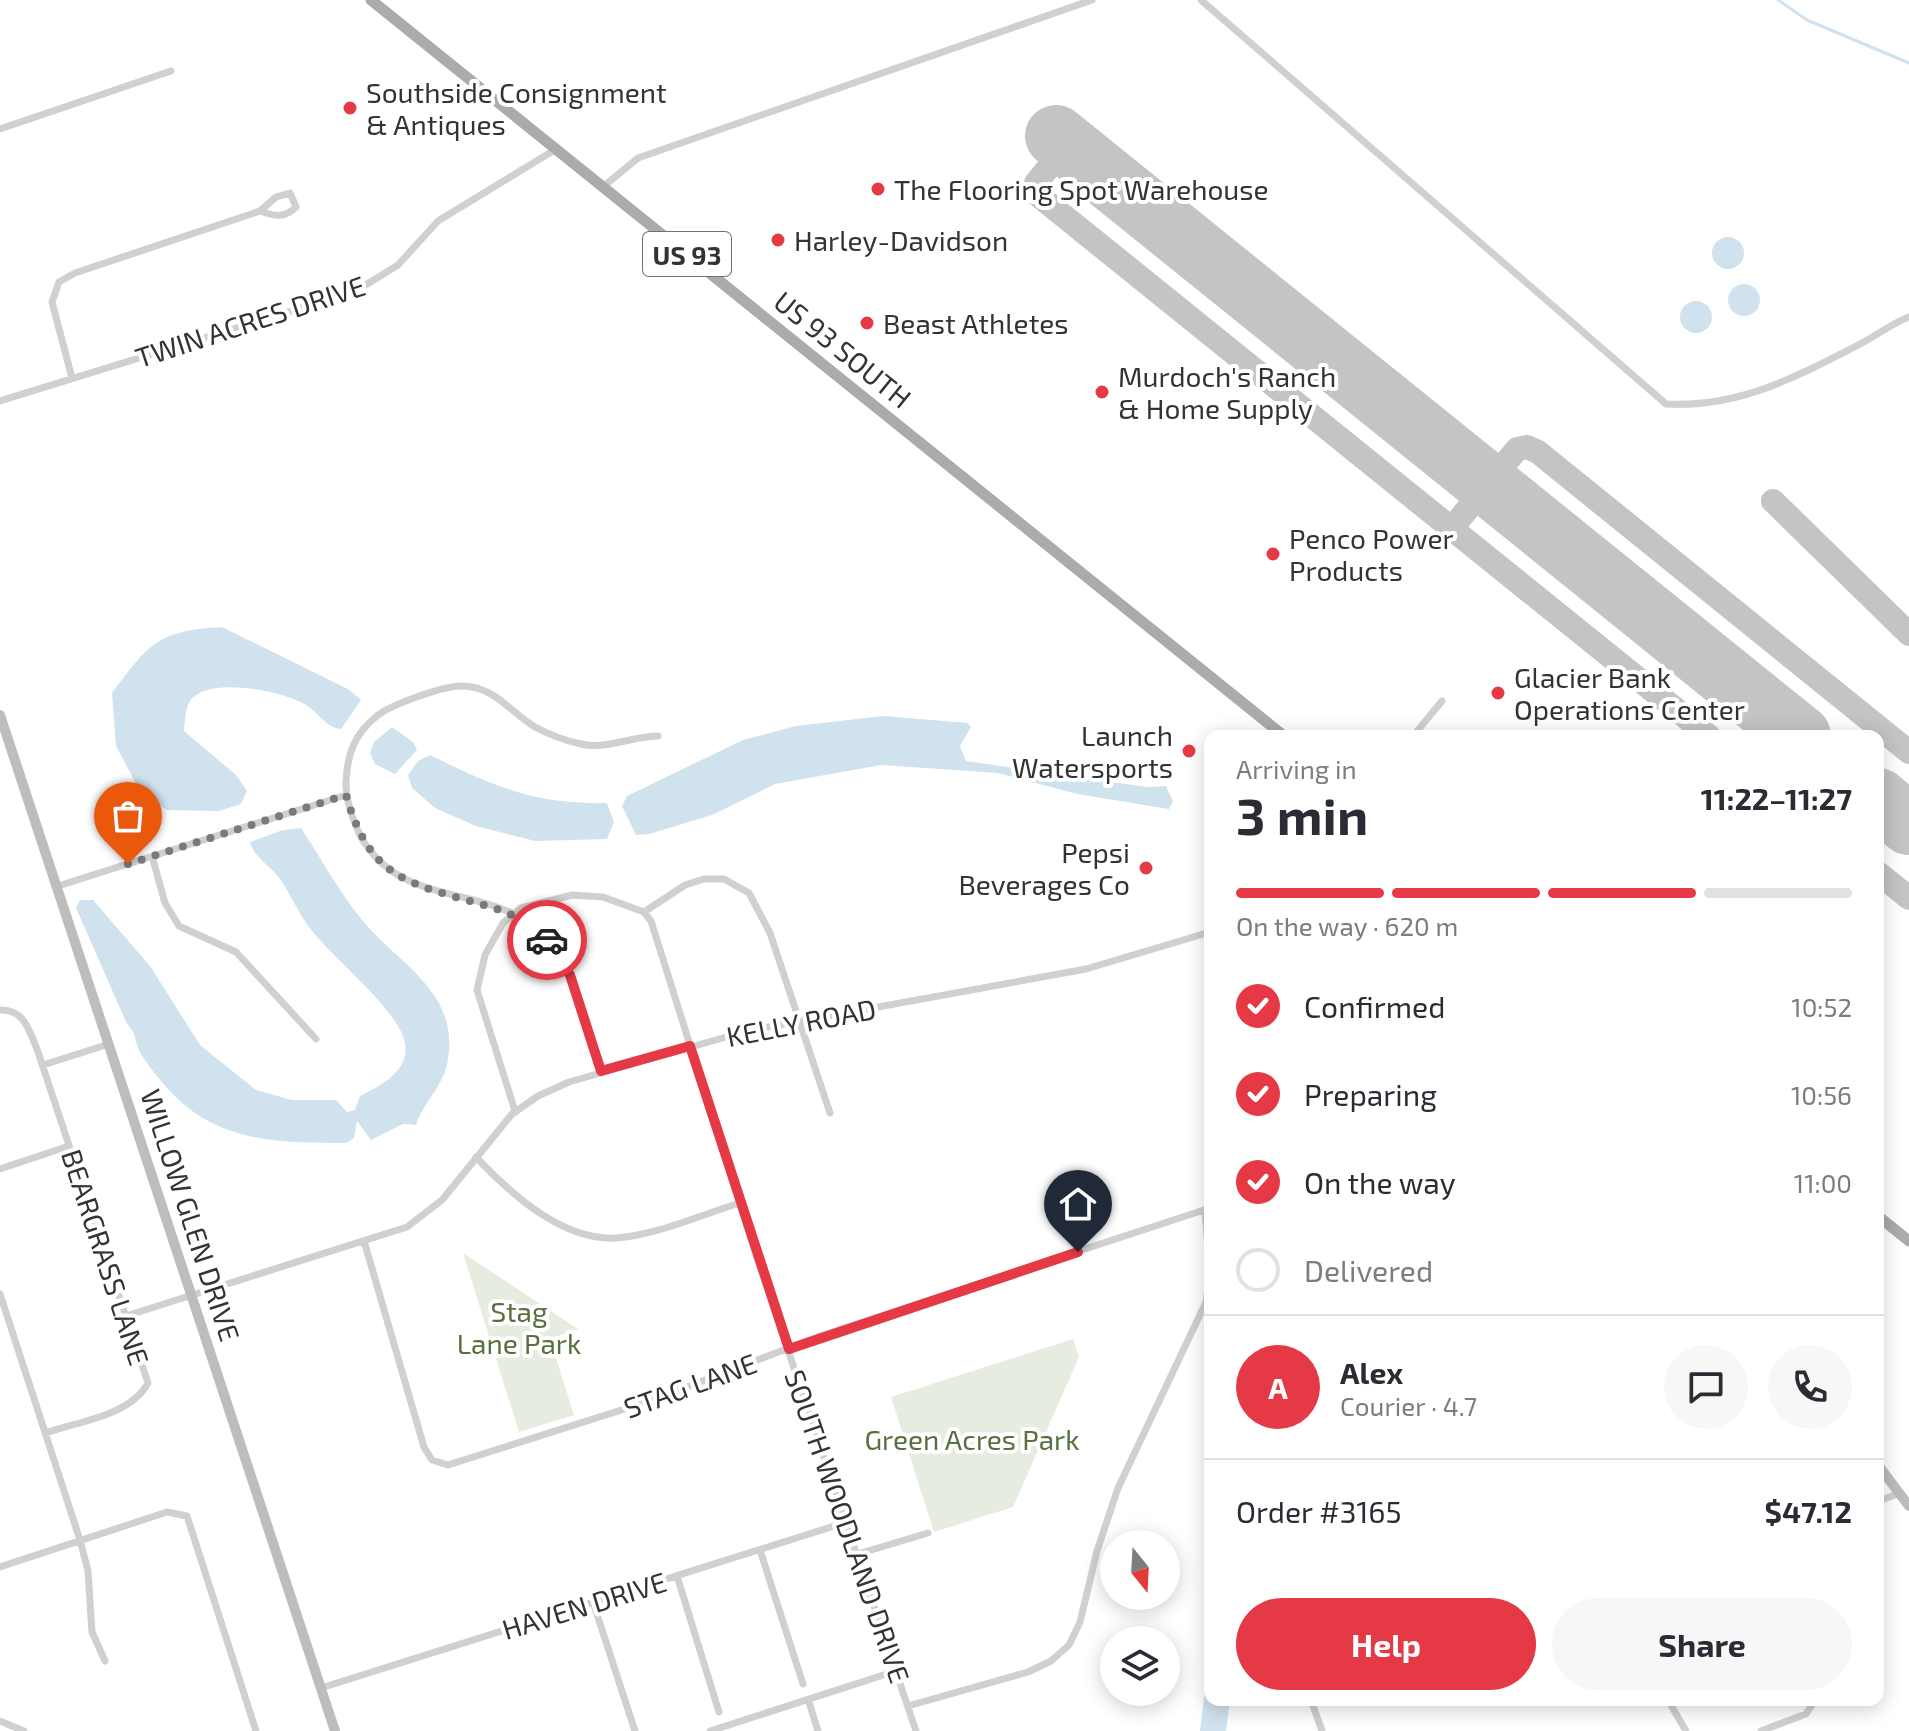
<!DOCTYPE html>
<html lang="en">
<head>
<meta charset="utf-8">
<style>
	:root { --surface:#fff; --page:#f7f7f7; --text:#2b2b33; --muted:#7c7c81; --line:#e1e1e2; --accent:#e63946 }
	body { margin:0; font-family:"Exo 2",sans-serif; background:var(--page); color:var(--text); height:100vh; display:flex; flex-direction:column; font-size:30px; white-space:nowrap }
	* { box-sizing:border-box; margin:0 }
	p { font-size:26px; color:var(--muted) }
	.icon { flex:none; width:44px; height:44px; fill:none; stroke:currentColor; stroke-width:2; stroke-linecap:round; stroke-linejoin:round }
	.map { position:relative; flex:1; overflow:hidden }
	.panel { position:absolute; left:1204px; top:730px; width:680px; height:976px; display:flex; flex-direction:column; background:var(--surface); border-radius:16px; box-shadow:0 4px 20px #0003 }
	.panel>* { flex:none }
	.needle { width:52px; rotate:162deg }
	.controls { position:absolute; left:1100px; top:1530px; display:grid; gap:16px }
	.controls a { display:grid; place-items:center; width:80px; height:80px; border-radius:50%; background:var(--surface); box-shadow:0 4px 20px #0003; font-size:40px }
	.pin { position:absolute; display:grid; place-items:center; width:68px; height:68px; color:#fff; margin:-82px -34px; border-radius:50% 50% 50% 0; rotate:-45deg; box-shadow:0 0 8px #0007 }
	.pin .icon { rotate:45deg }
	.courier { position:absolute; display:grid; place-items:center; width:80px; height:80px; margin:-40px; border:6px solid #e63946; border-radius:50%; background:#fff; color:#222; box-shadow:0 2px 10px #0007 }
	.head em { font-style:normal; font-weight:700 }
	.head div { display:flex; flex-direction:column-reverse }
	.head { display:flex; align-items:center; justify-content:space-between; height:136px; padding:0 32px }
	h1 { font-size:52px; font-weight:700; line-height:60px }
	.bar { display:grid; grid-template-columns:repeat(4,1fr); gap:12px 8px; align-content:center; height:96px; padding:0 32px }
	.bar i { height:10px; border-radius:6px; background:var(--line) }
	.bar .current { background:var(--accent) }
	.bar p { grid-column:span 4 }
	.line { display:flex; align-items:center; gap:20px; padding:0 32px; border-top:2px solid var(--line) }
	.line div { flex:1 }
	.round { display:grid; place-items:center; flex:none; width:84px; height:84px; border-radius:42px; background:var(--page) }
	ol { padding:0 32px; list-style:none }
	li { display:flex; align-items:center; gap:24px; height:88px }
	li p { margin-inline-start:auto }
	li .icon { padding:8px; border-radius:50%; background:var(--accent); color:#fff; stroke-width:4 }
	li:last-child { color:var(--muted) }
	li i { width:44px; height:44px; border:4px solid var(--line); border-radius:50% }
	.cta { display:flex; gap:16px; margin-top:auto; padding:16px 32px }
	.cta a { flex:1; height:92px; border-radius:48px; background:var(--accent); color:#fff; font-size:32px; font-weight:700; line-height:92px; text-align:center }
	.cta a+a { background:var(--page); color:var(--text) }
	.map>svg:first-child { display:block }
	.green { fill:#e6ecdf }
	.water { fill:#cfe2ee }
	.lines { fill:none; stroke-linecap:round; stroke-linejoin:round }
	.stream { stroke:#cfe2ee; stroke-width:3 }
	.taxiway { stroke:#c4c4c4; stroke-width:24 }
	.runway { stroke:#c4c4c4; stroke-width:62 }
	.street { stroke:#d0d0d0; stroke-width:7 }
	.secondary { stroke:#bdbdbd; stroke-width:10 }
	.primary { stroke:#ababab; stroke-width:11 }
	.done { stroke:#7a7a7a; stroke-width:8; stroke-dasharray:0 14.4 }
	.route { stroke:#e63946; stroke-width:10 }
	.poi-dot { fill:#e63946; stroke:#fff; stroke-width:3 }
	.labels { text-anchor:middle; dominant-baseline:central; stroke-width:8; stroke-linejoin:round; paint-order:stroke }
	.shield { fill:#fff; stroke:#707070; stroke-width:2 }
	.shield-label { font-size:26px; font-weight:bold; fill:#333 }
	.poi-label { font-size:28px; fill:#333; stroke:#fff; text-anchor:start }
	.street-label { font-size:28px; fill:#333; stroke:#fff }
	.park-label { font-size:28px; fill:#56703f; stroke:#fff }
</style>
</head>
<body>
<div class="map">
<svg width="1909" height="1731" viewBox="0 0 1909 1731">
	<rect width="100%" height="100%" fill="#fff"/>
	<path class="green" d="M463,1253l115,76 -28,10 24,76 -55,17z
		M1073,1339l6,18 -66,150 -79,25 -43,-135z"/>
	<path class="water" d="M1712 253a16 16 0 1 1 32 0a16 16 0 1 1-32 0Z
		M1728 300a16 16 0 1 1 32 0a16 16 0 1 1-32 0Z
		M1680 317a16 16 0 1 1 32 0a16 16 0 1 1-32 0Z
		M222,627l126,62 13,11 -20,29c-15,-1 -23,-17 -35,-24 -23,-14 -99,-30 -116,-4 -5,7 -5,21 -6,30l52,44 11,16 -6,13 -22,7 -52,-1 -26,-17 -25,-47 -4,-53c38,-50 45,-62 110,-66z
		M883,716l85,7 3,4 -11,19 6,15 181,26 19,-1 7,15 -4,8 -92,-15 -79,-21 -117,-8 -106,19 -63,31 -63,19 -13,1 -14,-29 5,-10 116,-56 53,-14z
		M392,727l21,15 4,8 -22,24 -20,-10 -5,-11 4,-11z
		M430,755c63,31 105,50 177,48l7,19 -7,17 -72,2 -59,-15 -41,-18 -23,-20 -4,-13 10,-14z
		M301,828c20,30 38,64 61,92 36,44 97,71 86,139 -3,26 -25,43 -32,66l-13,-1 -32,16 -14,-19 -3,17 -8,5c-66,0 -129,0 -177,-53 -10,-11 -27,-31 -32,-45 -3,-10 -2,-13 -10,-21l-51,-116 4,-8h13l57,66 50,79 56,45 36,10h44l11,12 8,-2 5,-14c21,-11 53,-26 44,-57 -10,-33 -72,-81 -95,-112 -11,-15 -18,-32 -29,-48 -9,-13 -26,-21 -30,-37l33,-12z
		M1210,1647v53h20l-4,31h-26z"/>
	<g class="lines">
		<path class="stream" d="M1778,0l29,20 102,43"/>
		<path class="taxiway" d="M1067,145l-31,38 3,13 670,540
			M1773,501l136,133
			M1452,528l65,-79 10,-2 11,5 371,300
			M1900,816l9,-10
			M1878,873l31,25"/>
		<path class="runway" d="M1056,136l744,600
			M1878,799l31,25"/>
		<path class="street" d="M1201,0l465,404c73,4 130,-27 194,-60 16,-8 32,-21 49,-27
			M0,129l171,-58
			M604,186l34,-28 454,-158
			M72,378l-20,-76 7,-20 16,-9 185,-62c14,5 24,8 36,-4l-6,-14 -14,4 -16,14
			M0,401l356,-110 42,-26 40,-44 118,-72
			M1413,736l29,-35
			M152,856l13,47 14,23 57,26 80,87
			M58,886l288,-91
			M644,912l7,9 105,334 160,476
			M644,912l41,-27 19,-6h20l25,14 21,40 60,180
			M0,1010c24,-1 29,20 37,39l111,334c-18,33 -69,38 -102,50
			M43,1065l66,-21
			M601,1071c-16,-46 -24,-103 -60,-138 -53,-51 -141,-23 -181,-98 -8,-17 -14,-34 -14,-52 1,-30 9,-50 32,-68 15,-11 67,-30 85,-29 32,1 47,26 72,41 13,7 32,14 46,17 24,6 52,-8 77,-8
			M515,1111l-38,-121 8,-35 18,-32 18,-15 51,-13 31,2 41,15
			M476,1157c34,36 86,84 140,81 41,-3 84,-23 124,-35
			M0,1169l69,-23
			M364,1241l60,206 8,13 16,5 205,-65 167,-64 390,-128
			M0,1294l80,246 8,31 4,61 13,29
			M126,1316l281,-89 35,-27 70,-86 26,-18 31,-14 178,-51 339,-62 124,-37
			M1878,1501l23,-8
			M760,1550l43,134
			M858,1554l70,-21
			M0,1567l167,-55 20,4 69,215
			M677,1576l42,136
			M593,1602l42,129
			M321,1688l526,-166
			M808,1699l10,32
			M1311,1700l11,31
			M1668,1700l18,31
			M908,1706l120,-34 23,-11 18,-16 11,-23 17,-71 21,-63 88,-186 4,-27 -5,-65
			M0,1721l24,10
			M710,1731l186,-60
			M1761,1731l45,-17 9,-14"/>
		<path class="secondary" d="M0,715l335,1016
			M1878,1465l31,41"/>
		<path class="primary" d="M371,0l913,736
			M1878,1216l31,25"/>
	</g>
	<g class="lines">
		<path class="done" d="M128,864l218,-69c24,84 61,88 138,110 24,7 46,16 63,35"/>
		<path class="route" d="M547,940l23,35 31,96 89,-25 99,303 289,-97"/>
	</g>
	<g class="poi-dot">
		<circle cx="350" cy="108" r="8"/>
		<circle cx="878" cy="189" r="8"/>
		<circle cx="778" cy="240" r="8"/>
		<circle cx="867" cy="323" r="8"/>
		<circle cx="1102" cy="392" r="8"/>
		<circle cx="1273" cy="554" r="8"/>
		<circle cx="1498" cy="693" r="8"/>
		<circle cx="1189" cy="751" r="8"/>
		<circle cx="1146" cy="868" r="8"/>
	</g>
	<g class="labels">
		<rect class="shield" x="643" y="232" width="88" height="44" rx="6"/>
		<g class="shield-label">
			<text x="687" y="254">US 93</text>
		</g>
		<g class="poi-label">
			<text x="366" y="92">Southside Consignment<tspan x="366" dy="32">&amp; Antiques</tspan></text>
			<text x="894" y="189">The Flooring Spot Warehouse</text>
			<text x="794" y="240">Harley-Davidson</text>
			<text x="883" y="323">Beast Athletes</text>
			<text x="1118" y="376">Murdoch's Ranch<tspan x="1118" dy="32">&amp; Home Supply</tspan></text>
			<text x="1289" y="538">Penco Power<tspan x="1289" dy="32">Products</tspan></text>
			<text x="1514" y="677">Glacier Bank<tspan x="1514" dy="32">Operations Center</tspan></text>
			<text x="1173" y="735" text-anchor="end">Launch<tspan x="1173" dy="32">Watersports</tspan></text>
			<text x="1130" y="852" text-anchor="end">Pepsi<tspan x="1130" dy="32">Beverages Co</tspan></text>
		</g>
		<g class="street-label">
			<text transform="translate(250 321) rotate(-18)">TWIN ACRES DRIVE</text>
			<text transform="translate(843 349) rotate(39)">US 93 SOUTH</text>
			<text transform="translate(801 1022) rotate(-11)">KELLY ROAD</text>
			<text transform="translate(191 1215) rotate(72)">WILLOW GLEN DRIVE</text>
			<text transform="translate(106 1257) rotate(72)">BEARGRASS LANE</text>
			<text transform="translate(690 1385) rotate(-20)">STAG LANE</text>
			<text transform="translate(848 1526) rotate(71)">SOUTH WOODLAND DRIVE</text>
			<text transform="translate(584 1605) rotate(-17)">HAVEN DRIVE</text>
		</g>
		<g class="park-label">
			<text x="519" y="1311">Stag<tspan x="519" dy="32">Lane Park</tspan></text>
			<text x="972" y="1439">Green Acres Park</text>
		</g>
	</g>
</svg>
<div class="controls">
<a><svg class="needle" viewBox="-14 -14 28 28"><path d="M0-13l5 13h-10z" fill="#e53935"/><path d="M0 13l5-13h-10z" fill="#7c7c81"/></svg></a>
<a><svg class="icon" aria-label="layers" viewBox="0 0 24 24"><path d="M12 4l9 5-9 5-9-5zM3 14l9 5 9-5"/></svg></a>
</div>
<div class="pin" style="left:128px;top:864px;background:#ea580c"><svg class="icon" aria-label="bag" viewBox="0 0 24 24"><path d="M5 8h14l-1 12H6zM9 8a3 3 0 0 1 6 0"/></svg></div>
<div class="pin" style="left:1078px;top:1252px;background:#1f2937"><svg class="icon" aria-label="home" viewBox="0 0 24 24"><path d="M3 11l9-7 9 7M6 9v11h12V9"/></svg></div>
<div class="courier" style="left:547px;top:940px"><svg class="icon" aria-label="car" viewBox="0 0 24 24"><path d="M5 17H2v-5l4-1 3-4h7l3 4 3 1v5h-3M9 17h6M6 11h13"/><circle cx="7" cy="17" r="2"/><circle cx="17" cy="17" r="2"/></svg></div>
<section class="panel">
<div class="head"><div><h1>3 min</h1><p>Arriving in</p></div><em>11:22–11:27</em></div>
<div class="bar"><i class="current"></i><i class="current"></i><i class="current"></i><i></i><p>On the way · 620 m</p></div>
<ol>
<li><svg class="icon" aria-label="check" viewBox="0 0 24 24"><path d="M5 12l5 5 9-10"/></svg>Confirmed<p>10:52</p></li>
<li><svg class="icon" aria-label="check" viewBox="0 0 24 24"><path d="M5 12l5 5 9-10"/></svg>Preparing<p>10:56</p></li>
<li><svg class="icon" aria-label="check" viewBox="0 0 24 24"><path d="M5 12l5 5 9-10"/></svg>On the way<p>11:00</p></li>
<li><i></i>Delivered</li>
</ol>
<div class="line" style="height:144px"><b class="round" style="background:var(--accent);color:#fff">A</b><div><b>Alex</b><p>Courier · 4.7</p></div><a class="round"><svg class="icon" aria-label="chat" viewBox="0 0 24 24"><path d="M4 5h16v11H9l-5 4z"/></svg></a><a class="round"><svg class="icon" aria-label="phone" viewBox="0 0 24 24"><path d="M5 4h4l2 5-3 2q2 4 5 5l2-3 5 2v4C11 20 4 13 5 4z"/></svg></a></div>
<div class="line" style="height:104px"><div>Order #3165</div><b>$47.12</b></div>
<div class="cta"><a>Help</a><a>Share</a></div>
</section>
</div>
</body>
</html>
